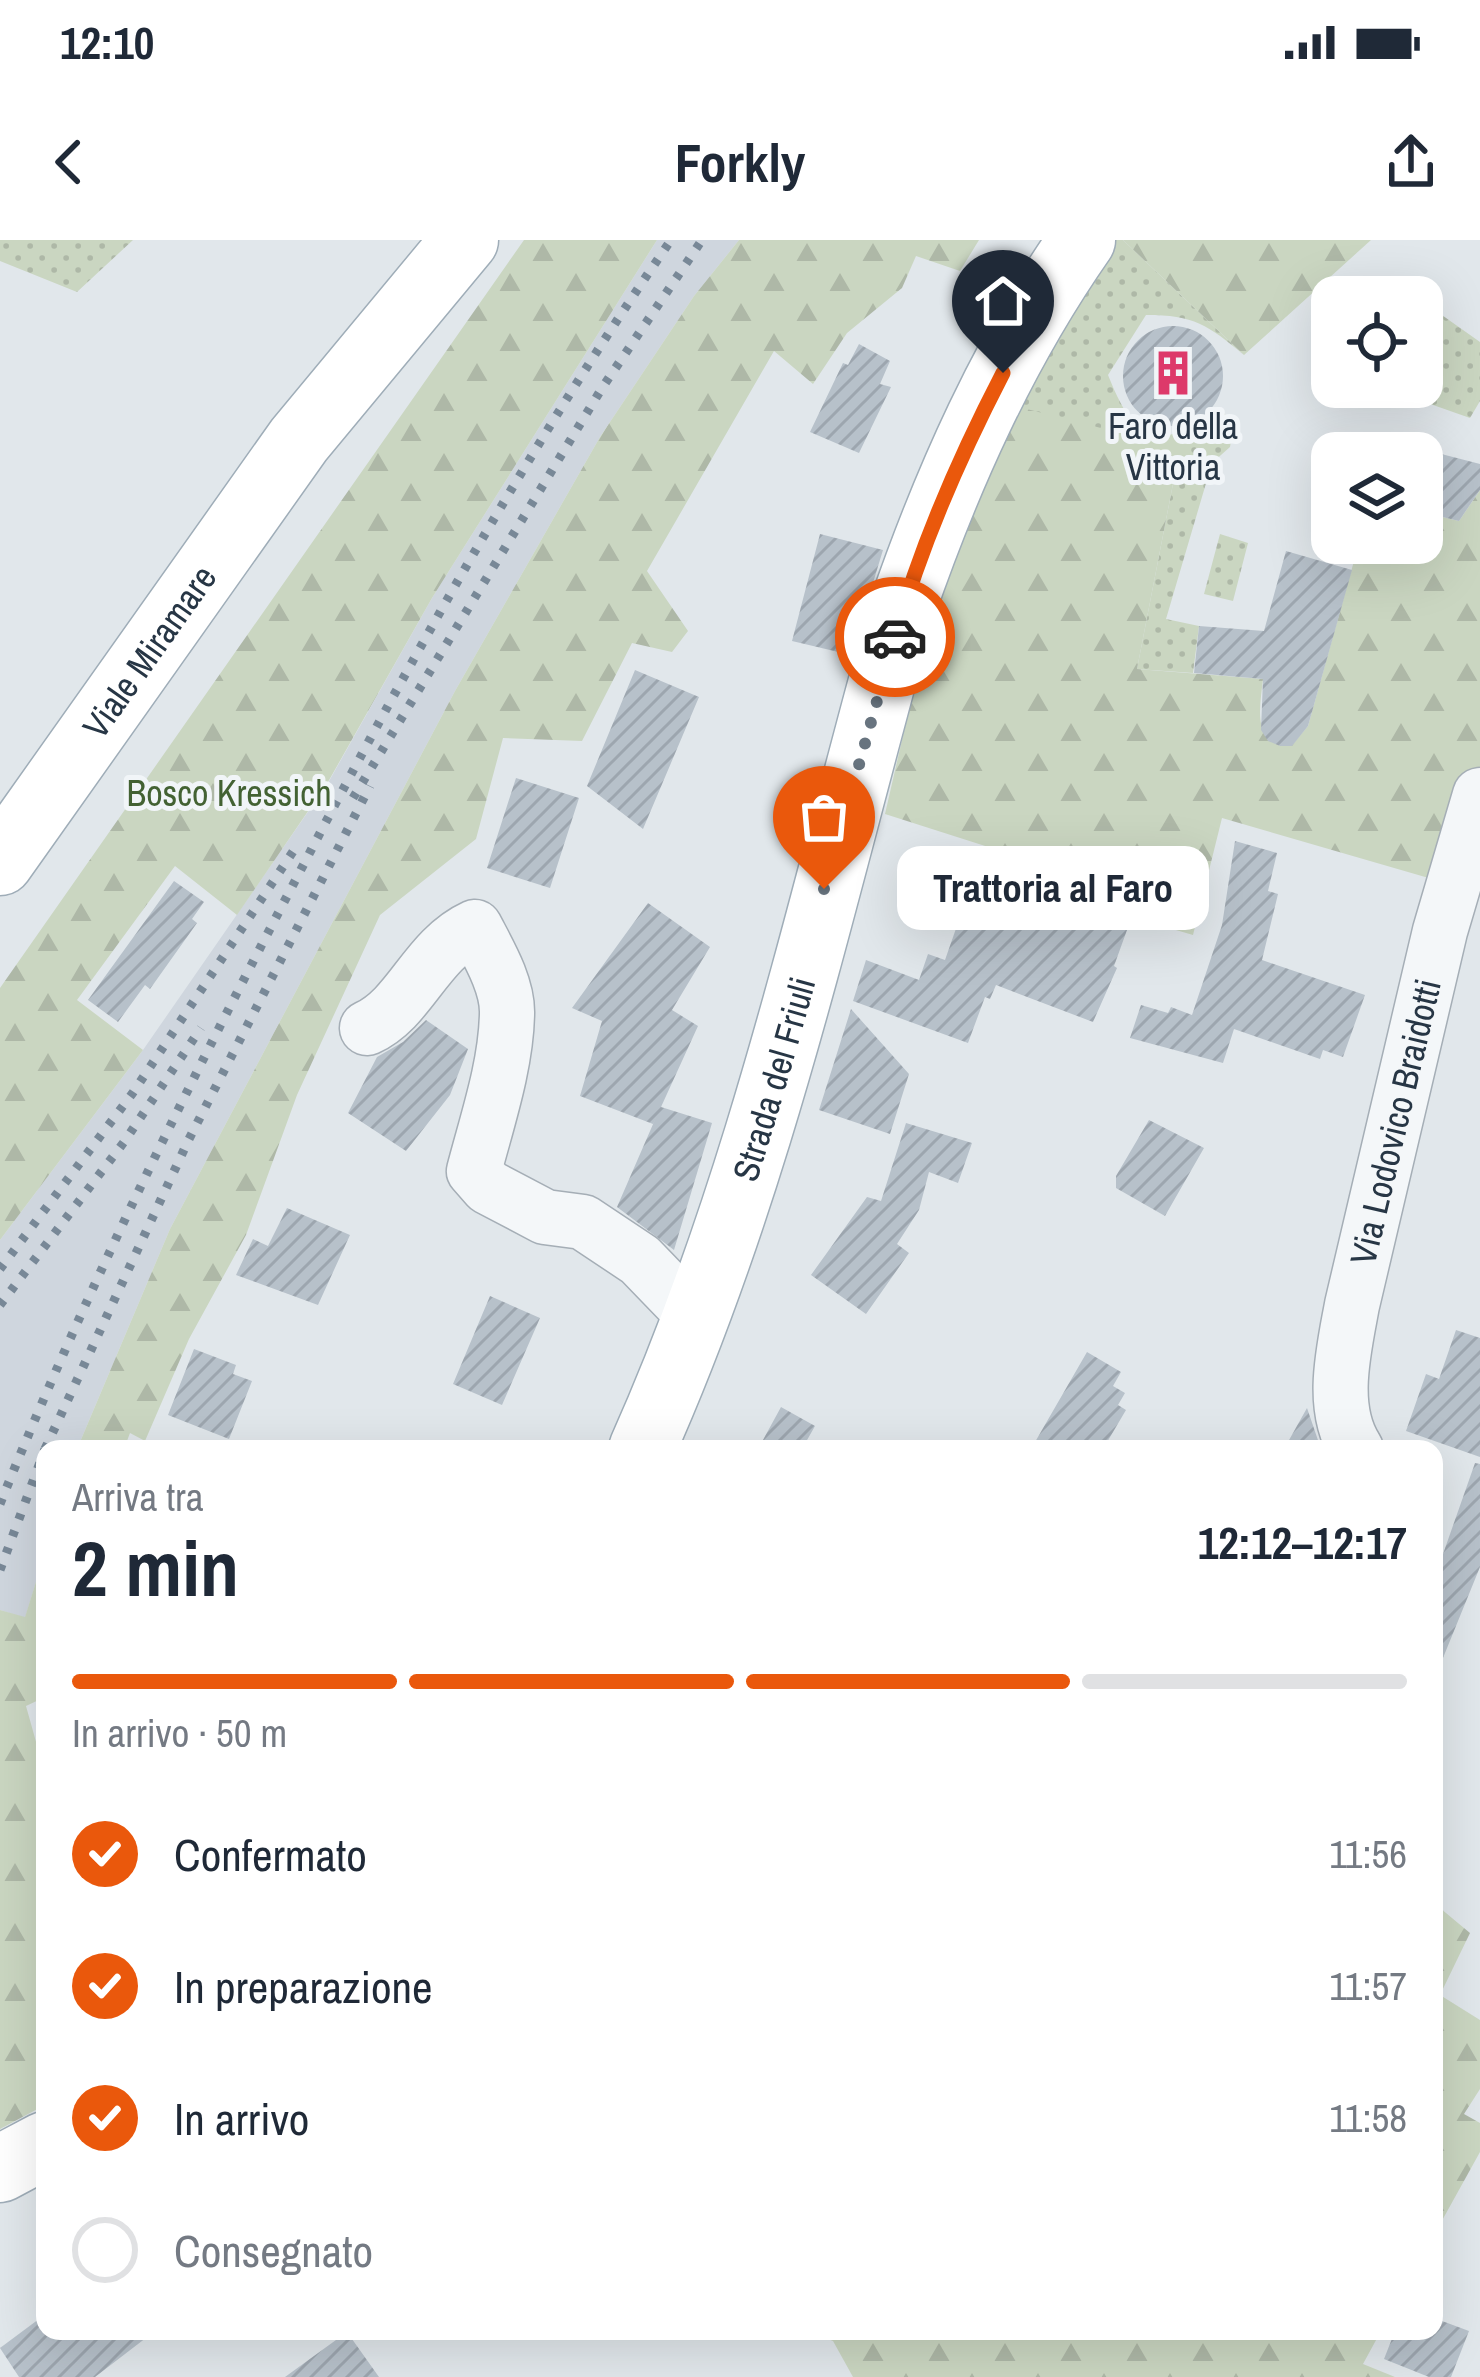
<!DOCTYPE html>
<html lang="it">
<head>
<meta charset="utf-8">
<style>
	:root { --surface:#fff; --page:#f6f6f7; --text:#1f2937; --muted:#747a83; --line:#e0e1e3; --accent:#ea580c }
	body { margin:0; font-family:"Archivo Narrow",sans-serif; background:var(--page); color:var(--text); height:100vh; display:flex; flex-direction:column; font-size:45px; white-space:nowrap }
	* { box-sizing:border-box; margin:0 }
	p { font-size:39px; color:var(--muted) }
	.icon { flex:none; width:66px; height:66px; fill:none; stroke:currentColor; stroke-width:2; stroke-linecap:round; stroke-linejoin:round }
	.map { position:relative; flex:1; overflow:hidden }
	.drawer { position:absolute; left:36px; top:1200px; width:1407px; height:900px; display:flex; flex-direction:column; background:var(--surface); border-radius:24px; box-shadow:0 12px 48px #0002 }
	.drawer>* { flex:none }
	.controls { position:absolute; left:1311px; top:36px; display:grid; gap:24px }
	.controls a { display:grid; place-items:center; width:132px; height:132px; border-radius:24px; background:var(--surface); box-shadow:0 12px 48px #0002; font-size:60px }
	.pin { position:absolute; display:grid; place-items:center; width:102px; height:102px; color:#fff; margin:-123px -51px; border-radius:50% 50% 50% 0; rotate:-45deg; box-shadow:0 0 12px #0007 }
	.pin .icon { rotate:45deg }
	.courier { position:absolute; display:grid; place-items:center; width:120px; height:120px; margin:-60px; border:9px solid #ea580c; border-radius:50%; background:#fff; color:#222; box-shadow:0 3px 15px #0007 }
	.bubble { position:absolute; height:84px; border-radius:24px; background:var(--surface); box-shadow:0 12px 48px #0002; font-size:39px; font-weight:800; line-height:84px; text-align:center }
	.headline em { font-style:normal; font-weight:800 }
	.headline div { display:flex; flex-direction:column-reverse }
	.headline { display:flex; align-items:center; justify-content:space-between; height:204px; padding:0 36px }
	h1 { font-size:78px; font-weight:800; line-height:90px }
	.bar { display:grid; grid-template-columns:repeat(4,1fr); gap:18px 12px; align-content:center; height:144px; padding:0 36px }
	.bar i { height:15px; border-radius:9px; background:var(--line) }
	.bar .on { background:var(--accent) }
	.bar p { grid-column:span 4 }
	ol { padding:0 36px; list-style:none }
	li { display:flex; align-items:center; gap:36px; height:132px }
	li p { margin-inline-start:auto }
	li .icon { padding:12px; border-radius:50%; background:var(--accent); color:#fff; stroke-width:4 }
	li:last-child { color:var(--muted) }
	li i { width:66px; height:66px; border:6px solid var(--line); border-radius:50% }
	.status { display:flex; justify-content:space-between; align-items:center; height:84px; padding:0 60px; background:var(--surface); direction:ltr }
	.status svg { height:33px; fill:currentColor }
	header { display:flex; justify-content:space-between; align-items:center; height:156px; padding:0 36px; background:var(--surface); font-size:54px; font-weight:800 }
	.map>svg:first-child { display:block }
	.built { fill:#cfd6de }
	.grass { fill:url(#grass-dots) }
	.forest { fill:url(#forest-firs) }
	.building { fill:url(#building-hatch) }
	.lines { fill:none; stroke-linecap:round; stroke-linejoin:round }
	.minor-casing { stroke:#a5aeb6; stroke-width:57 }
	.major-casing { stroke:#9fadb8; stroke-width:69 }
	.minor { stroke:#f4f7f9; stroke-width:54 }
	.major { stroke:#fff; stroke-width:66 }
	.rail { stroke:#788897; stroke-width:9; stroke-dasharray:6 12; stroke-linecap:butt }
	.done { stroke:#68747f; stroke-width:12; stroke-dasharray:0 21.6 }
	.route { stroke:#ea580c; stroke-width:15 }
	.labels { text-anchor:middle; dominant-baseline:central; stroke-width:10; stroke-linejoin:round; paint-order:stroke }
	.poi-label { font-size:36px; fill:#273645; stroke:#f1f5f8 }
	.street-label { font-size:36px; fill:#273645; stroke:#f1f5f8 }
	.park-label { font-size:36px; fill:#436233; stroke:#f1f5f8 }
</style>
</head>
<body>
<div class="status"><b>12:10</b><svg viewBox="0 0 49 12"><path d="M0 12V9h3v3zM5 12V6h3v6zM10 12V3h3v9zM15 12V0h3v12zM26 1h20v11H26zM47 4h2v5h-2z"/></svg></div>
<header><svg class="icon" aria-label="back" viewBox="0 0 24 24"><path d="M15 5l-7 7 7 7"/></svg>Forkly<svg class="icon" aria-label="share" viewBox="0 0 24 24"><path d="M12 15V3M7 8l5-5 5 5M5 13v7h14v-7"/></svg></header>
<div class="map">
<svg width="1480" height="2137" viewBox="0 0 1480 2137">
	<defs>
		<pattern id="grass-dots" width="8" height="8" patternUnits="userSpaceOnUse" patternTransform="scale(3)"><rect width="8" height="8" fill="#cad6c1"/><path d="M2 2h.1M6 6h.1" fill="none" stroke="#aeb8a7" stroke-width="1.8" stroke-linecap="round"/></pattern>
		<pattern id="forest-firs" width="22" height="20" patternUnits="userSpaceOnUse" patternTransform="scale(3)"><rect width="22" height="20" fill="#cad6c1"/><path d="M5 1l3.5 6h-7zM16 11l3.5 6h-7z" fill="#aeb8a7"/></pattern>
		<pattern id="building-hatch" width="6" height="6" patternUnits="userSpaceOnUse" patternTransform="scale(3)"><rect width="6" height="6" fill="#b7c1ca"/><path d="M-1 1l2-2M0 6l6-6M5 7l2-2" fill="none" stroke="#9da6af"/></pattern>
	</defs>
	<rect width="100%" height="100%" fill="#e1e7eb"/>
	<path class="built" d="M657,0h82l-45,56 -94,141 -145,254 -285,538 -93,220h-32v104l-20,65 -25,-8v-370l143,-190 185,-267 104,-185z"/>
	<path class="grass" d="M0,0h133l-56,52 -77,-31z
		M1111,0h12l121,115c-36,-30 -50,-40 -98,-40l-38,60c30,75 48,71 116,38l10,11 -4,23 -18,16 -46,156 33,7 -6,47 -56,-4 41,-211 -167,-53z
		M1422,61l58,41v59l-10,17 -88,-31h40z
		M1220,294l28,9 -15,58 -29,-7z"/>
	<path class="forest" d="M524,0h133l-225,358 -104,184 -91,133 -62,-49 -98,134 66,50 -143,190v-252z
		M739,0h240l-19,31 -44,-15 -14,32 -55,45 -34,51 -39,-33 -127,220 41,60 -16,21 -40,-9 -50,98 -79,-3 -27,101 -96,76 -83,180 -51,140 -57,104 -44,102 -15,-8 -6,16h-47l93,-220 285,-538 145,-254 94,-141z
		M1123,0h248l-127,115z
		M1011,165l172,44 -5,9 -41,211 126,10c-3,28 -12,69 29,66l16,-19 51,-183h63v-31l37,9 21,-31v276l-41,115 -217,-63 -29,117 -62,-18 12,-35 -84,-24 -5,10 -169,-54 34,-148 50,-170z
		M45,1313v144l-19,9 19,68v331l-45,24v-519l25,7z
		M1434,1663l36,30 -30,62 40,25v69l-16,25 16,9v29l-46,83z
		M808,2091h573l-18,33 32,13h-542l-20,-36z"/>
	<path class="building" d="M1123 136a50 50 0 1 1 100 0a50 50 0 1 1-100 0Z
		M859,104l31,17 -10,23 11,3 -32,66 -49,-21 33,-69 5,2z
		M1422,209l58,15v26l-21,31 -37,-9z
		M820,294l63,16 -32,105 -59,-14z
		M1286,311l66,19 -44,156 -16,20h-12l-12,-5 -7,-11 2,-51 -69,-6 5,-47 65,5z
		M635,430l64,27 -56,132 -56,-43z
		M516,538l63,20 -29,90 -63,-20z
		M1235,601l42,12 -9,38 10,3 -16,66 103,35 -22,62 -20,-7 -3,9 -86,-30 -11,34 -93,-25 11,-33 27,8 3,-6 21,8 30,-90z
		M1058,617l86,26 -30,83 3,2 -24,54 -97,-37 -6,14 -5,-2 -17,46 -115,-42 13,-41 53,20 9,-26 17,6 29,-83 71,19z
		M174,641l30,21 -12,17 5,4 -47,66 -5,-4 -27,37 -30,-22z
		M648,663l62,44 -38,63 26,16 -37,81 51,16 -38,127 -57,-43 40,-92 -4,9 -73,-28 22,-75 -30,-13z
		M851,769l58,65 -19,60 -71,-24z
		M426,780l42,29 -18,46 -44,56 -58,-38 29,-56 26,-15z
		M1149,880l55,28 -39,68 -49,-28v-12z
		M906,883l66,20 -14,40 -29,-11 -10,38 -22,34 12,9 -43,61 -55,-39 56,-78 14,4z
		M287,968l63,27 -32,70 -82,-30 17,-36 15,7z
		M490,1056l50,22 -38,87 -49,-21z
		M1456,1090l24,8v119l-74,-26 20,-57 13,5z
		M194,1109l42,16 -3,9 19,7 -23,58 -61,-24z
		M1087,1112l34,20 -8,14 12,7 -7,12 8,5 -23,39h-72z
		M781,1167l34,19 -13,23h-44z
		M1307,1168l14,41h-37z
		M1475,1223l5,1v103l-46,113v-129l9,3z
		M43,2076l2,15h110l-60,46h-76l-19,-29z
		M1434,2078l35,13 -18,46h-22l-45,-18 11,-28h39z
		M347,2092l32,45h-94z"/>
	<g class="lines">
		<g class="minor-casing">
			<g id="minor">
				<path d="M367,788c44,-20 58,-78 108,-101 13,25 33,58 32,87 -1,52 -20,107 -33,157l14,16 57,30 38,5 57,38 56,58"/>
				<path id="s1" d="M1356,1209c-27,-41 -12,-100 -4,-144l88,-374 40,-136"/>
			</g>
		</g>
		<g class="major-casing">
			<g id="major">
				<path id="s2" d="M0,622l299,-422 166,-200"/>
				<path id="s3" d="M642,1209c120,-268 181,-558 260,-840 45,-130 101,-256 180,-369"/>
				<path d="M0,1929l45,-24"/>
			</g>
		</g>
		<use href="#minor" class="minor"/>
		<use href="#major" class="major"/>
		<path class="rail" d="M353,558l249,-410 100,-148
			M0,1029l132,-175 164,-247
			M0,1065l124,-163 77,-114
			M45,1209l144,-310 181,-353
			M0,1264c86,-214 188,-419 295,-623 114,-220 235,-436 376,-641
			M0,1330l45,-121"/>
	</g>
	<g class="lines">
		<path class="done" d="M824,649l71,-252"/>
		<path class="route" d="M895,397c26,-93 64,-179 108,-264"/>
	</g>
	<defs>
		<g id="building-bare" transform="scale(3.6)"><path d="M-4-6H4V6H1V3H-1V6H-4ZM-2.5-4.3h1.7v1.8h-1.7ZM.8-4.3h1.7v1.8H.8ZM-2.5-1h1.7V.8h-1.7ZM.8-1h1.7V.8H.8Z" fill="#dd396a" stroke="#f1f5f8" stroke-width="2.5" paint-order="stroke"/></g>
	</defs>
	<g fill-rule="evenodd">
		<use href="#building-bare" x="1173" y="133"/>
	</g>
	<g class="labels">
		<g class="poi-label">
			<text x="1173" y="186">Faro della<tspan x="1173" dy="41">Vittoria</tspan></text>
		</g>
		<g class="street-label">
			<text stroke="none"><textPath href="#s2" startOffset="258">Viale Miramare</textPath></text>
			<text stroke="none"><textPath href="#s3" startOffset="393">Strada del Friuli</textPath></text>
			<text stroke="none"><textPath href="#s1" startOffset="336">Via Lodovico Braidotti</textPath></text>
		</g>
		<g class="park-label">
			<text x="229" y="553">Bosco Kressich</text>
		</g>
	</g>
</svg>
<div class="controls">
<a><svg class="icon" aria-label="locate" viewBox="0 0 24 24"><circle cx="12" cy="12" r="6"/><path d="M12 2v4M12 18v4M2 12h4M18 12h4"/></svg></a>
<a><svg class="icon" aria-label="layers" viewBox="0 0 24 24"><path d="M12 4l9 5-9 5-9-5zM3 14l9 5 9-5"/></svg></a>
</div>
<div class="pin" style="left:824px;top:649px;background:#ea580c"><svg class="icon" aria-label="bag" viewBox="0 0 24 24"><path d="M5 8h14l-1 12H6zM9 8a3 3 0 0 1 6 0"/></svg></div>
<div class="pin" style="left:1003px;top:133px;background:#1f2937"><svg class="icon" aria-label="home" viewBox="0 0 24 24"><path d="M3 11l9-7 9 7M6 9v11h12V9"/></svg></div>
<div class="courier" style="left:895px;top:397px"><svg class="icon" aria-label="car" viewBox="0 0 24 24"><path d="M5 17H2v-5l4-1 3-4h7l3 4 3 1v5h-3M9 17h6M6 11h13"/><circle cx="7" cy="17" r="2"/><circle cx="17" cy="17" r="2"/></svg></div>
<div class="bubble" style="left:897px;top:606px;width:312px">Trattoria al Faro</div>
<section class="drawer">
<div class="headline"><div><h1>2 min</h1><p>Arriva tra</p></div><em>12:12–12:17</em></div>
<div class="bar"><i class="on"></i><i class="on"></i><i class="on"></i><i></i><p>In arrivo · 50 m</p></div>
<ol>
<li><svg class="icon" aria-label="check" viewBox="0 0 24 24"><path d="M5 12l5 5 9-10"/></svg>Confermato<p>11:56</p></li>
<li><svg class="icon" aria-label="check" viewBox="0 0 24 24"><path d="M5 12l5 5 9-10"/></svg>In preparazione<p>11:57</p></li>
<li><svg class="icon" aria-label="check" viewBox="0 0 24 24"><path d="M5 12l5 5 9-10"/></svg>In arrivo<p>11:58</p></li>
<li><i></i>Consegnato</li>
</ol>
</section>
</div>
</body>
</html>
